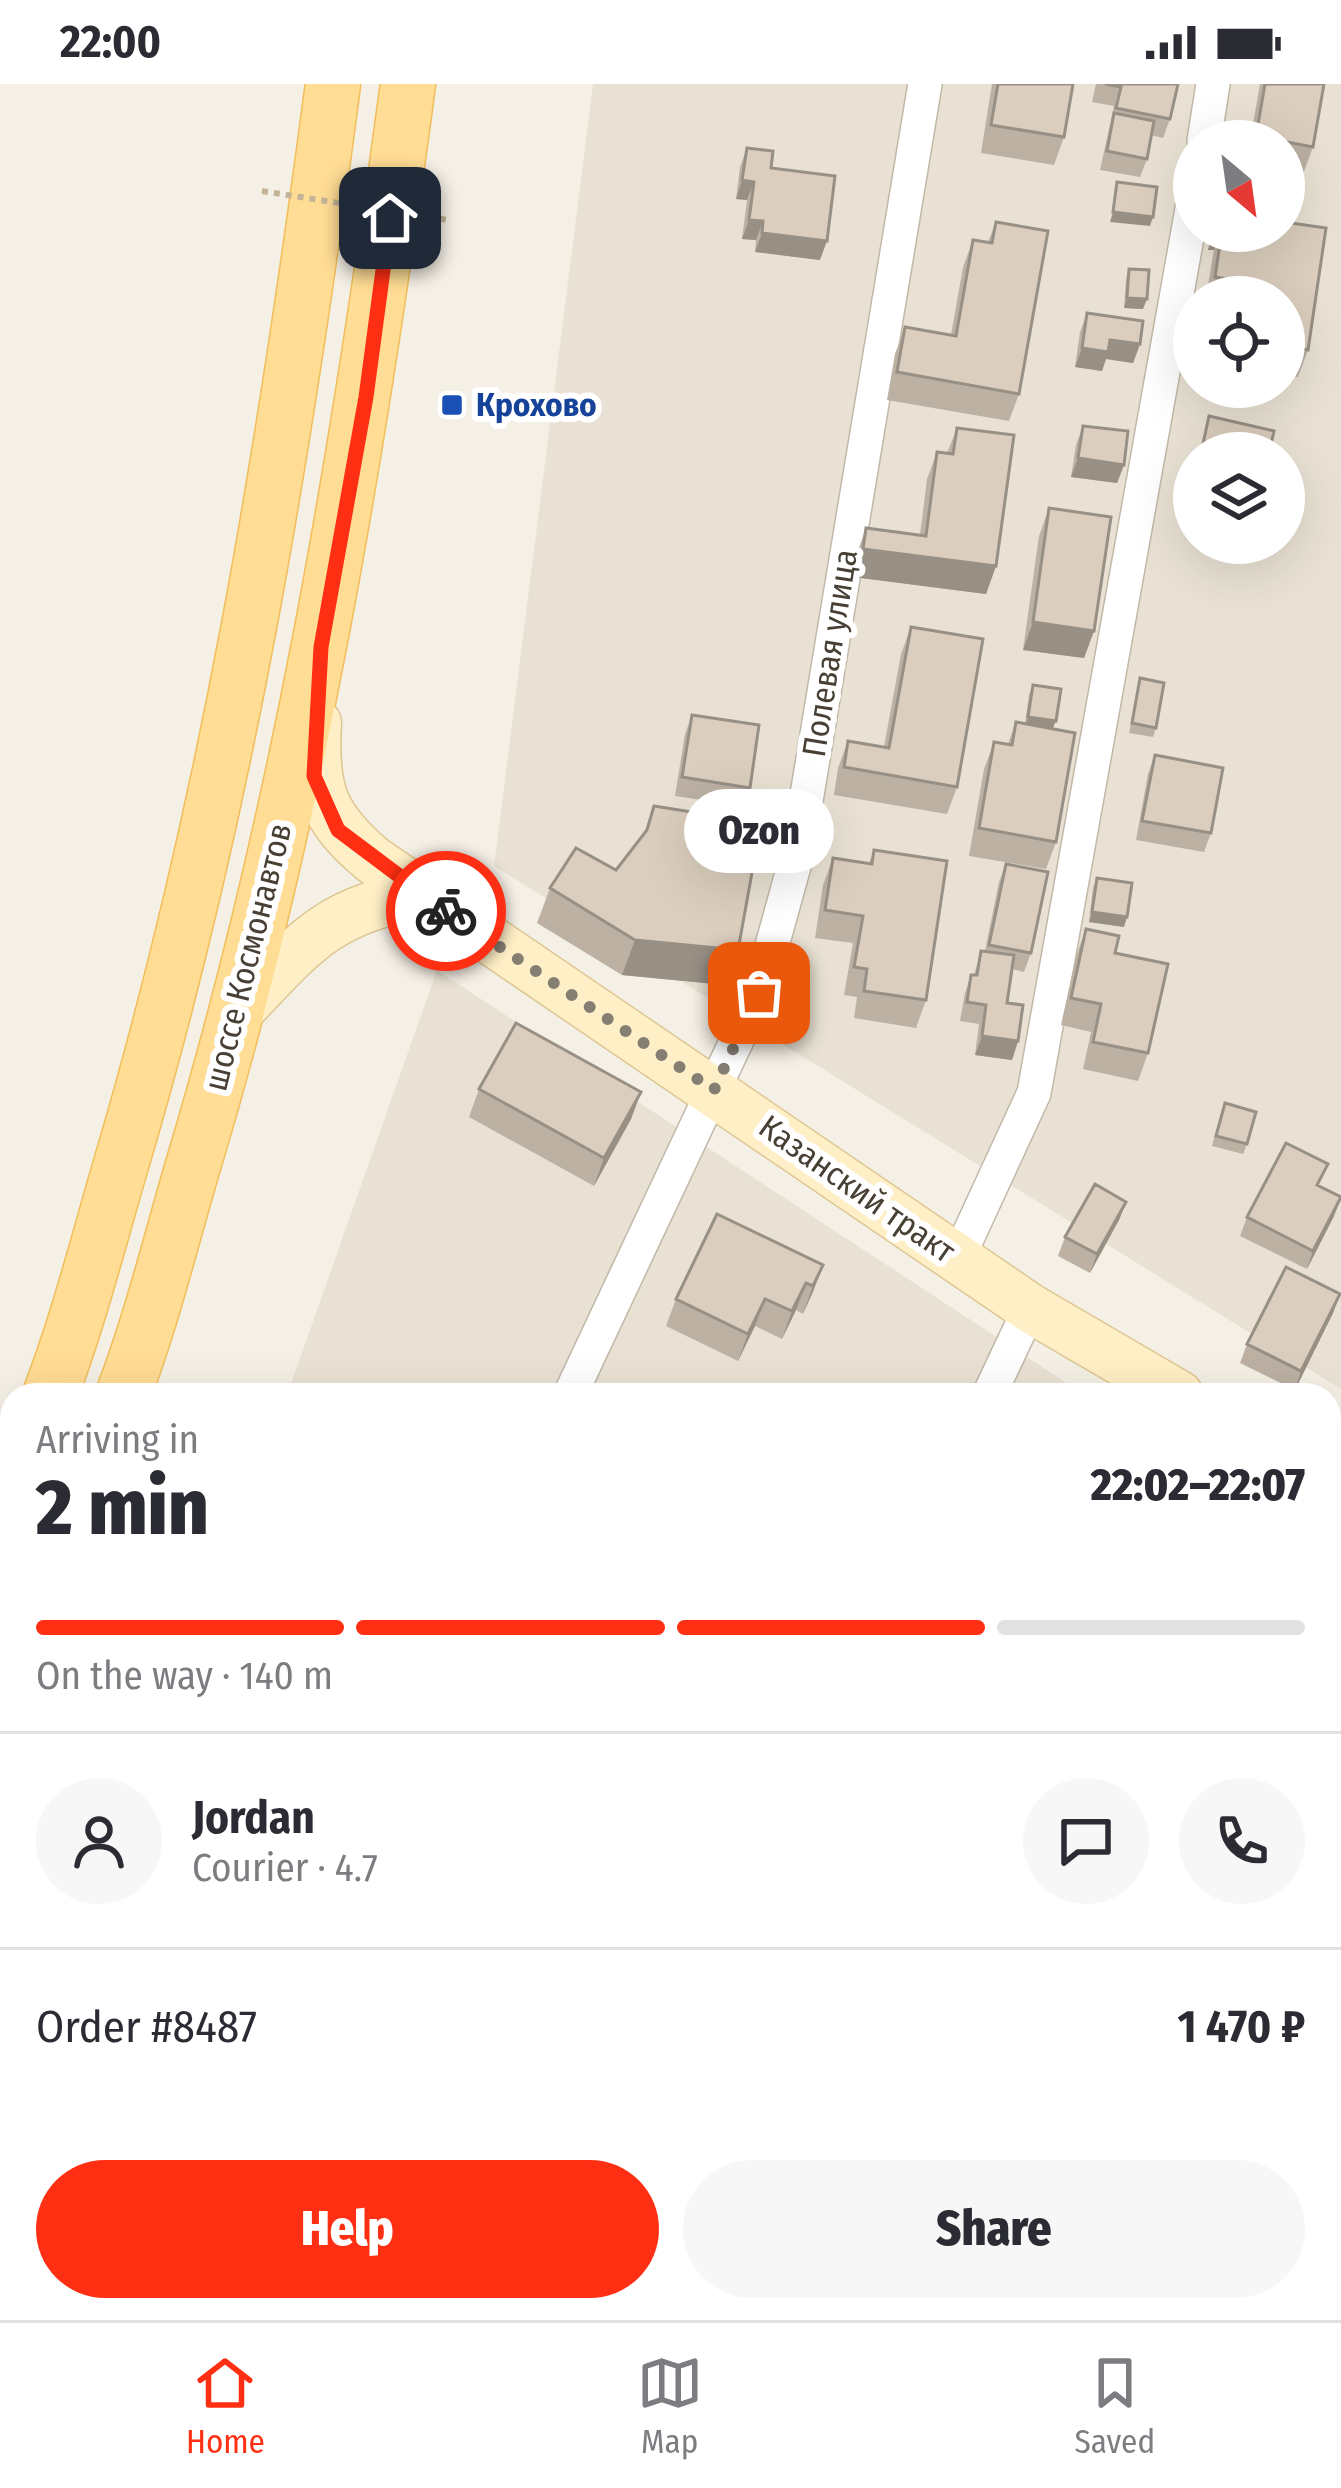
<!DOCTYPE html>
<html lang="en">
<head>
<meta charset="utf-8">
<style>
	:root { --surface:#fff; --page:#f7f7f7; --text:#2b2b33; --muted:#7c7c81; --line:#e1e1e2; --accent:#ff2f13 }
	body { margin:0; font-family:"Fira Sans Condensed",sans-serif; background:var(--page); color:var(--text); height:100vh; display:flex; flex-direction:column; font-size:45px; white-space:nowrap }
	* { box-sizing:border-box; margin:0 }
	p { font-size:39px; color:var(--muted) }
	.icon { flex:none; width:66px; height:66px; fill:none; stroke:currentColor; stroke-width:2; stroke-linecap:round; stroke-linejoin:round }
	.map { position:relative; flex:1; overflow:hidden }
	.side { position:absolute; left:0px; top:1299px; width:1341px; height:939px; display:flex; flex-direction:column; background:var(--surface); border-radius:36px 36px 0 0; box-shadow:0 12px 48px #0002 }
	.side>* { flex:none }
	.needle { width:78px; rotate:151deg }
	.tools { position:absolute; left:1173px; top:36px; display:grid; gap:24px }
	.tools a { display:grid; place-items:center; width:132px; height:132px; border-radius:50%; background:var(--surface); box-shadow:0 12px 48px #0002; font-size:60px }
	.pin { position:absolute; display:grid; place-items:center; width:102px; height:102px; color:#fff; margin:-51px; border-radius:24px; box-shadow:0 6px 18px #0006 }
	.courier { position:absolute; display:grid; place-items:center; width:120px; height:120px; margin:-60px; border:9px solid #ff2f13; border-radius:50%; background:#fff; color:#222; box-shadow:0 3px 15px #0007 }
	.bubble { position:absolute; height:84px; border-radius:42px; background:var(--surface); box-shadow:0 12px 48px #0002; font-size:39px; font-weight:800; line-height:84px; text-align:center }
	.headline em { font-style:normal; font-weight:800 }
	.headline div { display:flex; flex-direction:column-reverse }
	.headline { display:flex; align-items:center; justify-content:space-between; height:204px; padding:0 36px }
	h1 { font-size:78px; font-weight:800; line-height:90px }
	.bar { display:grid; grid-template-columns:repeat(4,1fr); gap:18px 12px; align-content:center; height:144px; padding:0 36px }
	.bar i { height:15px; border-radius:9px; background:var(--line) }
	.bar .current { background:var(--accent) }
	.bar p { grid-column:span 4 }
	.line { display:flex; align-items:center; gap:30px; padding:0 36px; border-top:3px solid var(--line) }
	.line div { flex:1 }
	.round { display:grid; place-items:center; flex:none; width:126px; height:126px; border-radius:63px; background:var(--page) }
	.action { display:flex; gap:24px; margin-top:auto; padding:24px 36px }
	.action a { flex:1; height:138px; border-radius:72px; background:var(--accent); color:#fff; font-size:48px; font-weight:800; line-height:138px; text-align:center }
	.action a+a { background:var(--page); color:var(--text) }
	.status { display:flex; justify-content:space-between; align-items:center; height:84px; padding:0 60px; background:var(--surface); direction:ltr }
	.status svg { height:33px; fill:currentColor }
	.tabs { display:flex; justify-content:space-around; align-items:center; height:168px; border-top:3px solid var(--line); background:var(--surface); font-size:33px; color:var(--muted) }
	.tabs a { display:grid; justify-items:center; gap:6px }
	.tabs .current { color:var(--accent) }
	.map>svg:first-child { display:block }
	.residential { fill:#e9e2d4; fill-rule:evenodd }
	.lines { fill:none; stroke-linecap:round; stroke-linejoin:round }
	.street-casing { stroke:#c1b8a8; stroke-width:36 }
	.secondary-casing { stroke:#ddc693; stroke-width:51 }
	.primary-casing { stroke:#f0be5a; stroke-width:57 }
	.street { stroke:#fff; stroke-width:33 }
	.secondary { stroke:#ffefc6; stroke-width:48 }
	.primary { stroke:#ffdd95; stroke-width:54 }
	.path-bridge { stroke:#c5b398; stroke-width:6; stroke-dasharray:6 6; stroke-linecap:butt }
	.wall { fill:#bcb1a3 }
	.shaded-wall { fill:#999085 }
	.building { fill:#dbcebe; stroke:#999085; stroke-width:3 }
	.done { stroke:#857e73; stroke-width:12; stroke-dasharray:0 21.6 }
	.route { stroke:#ff2f13; stroke-width:15 }
	.transit-dot { fill:#1a4fb4; stroke:#fff; stroke-width:4.5 }
	.labels { text-anchor:middle; dominant-baseline:central; stroke-width:12; stroke-linejoin:round; paint-order:stroke }
	.transit-label { font-size:33px; font-weight:bold; fill:#164399; stroke:#fff; text-anchor:start }
	.street-label { font-size:33px; fill:#494035; stroke:#fff }
</style>
</head>
<body>
<div class="status"><b>22:00</b><svg viewBox="0 0 49 12"><path d="M0 12V9h3v3zM5 12V6h3v6zM10 12V3h3v9zM15 12V0h3v12zM26 1h20v11H26zM47 4h2v5h-2z"/></svg></div>
<div class="map">
<svg width="1341" height="2236" viewBox="0 0 1341 2236">
	<rect width="100%" height="100%" fill="#f5f0e6"/>
	<path class="residential" d="M593,0h748v1305l-847,-523zM1194,57h90v90h-90zM1194,213h90v90h-90zM1194,369h90v90h-90z
		M437,886l648,425h-798z
		M1329,1471l12,8v757h-794l3,-10h779z"/>
	<g class="lines">
		<g class="street-casing">
			<path id="street" d="M1204,57l9,-57
				M958,1174l76,-165 160,-895
				M570,1311l189,-402 38,-138 128,-771
				M989,1311l41,-87
				M1329,1427l12,-23
				M474,2236l5,-10
				M907,2236l6,-10"/>
		</g>
		<g class="secondary-casing">
			<path id="secondary" d="M317,639c-4,66 5,94 56,137l657,448 149,87
				M240,926c63,-66 87,-100 181,-116
				M1329,1374l12,5"/>
		</g>
		<g class="primary-casing">
			<path id="primary" d="M50,1311c29,-76 49,-156 72,-234 105,-355 163,-711 211,-1077
				M123,1311c28,-73 47,-151 69,-226 107,-355 167,-718 216,-1085
				M0,1443l12,-32
				M0,1609l12,-27"/>
		</g>
		<use href="#street" class="street"/>
		<use href="#secondary" class="secondary"/>
		<use href="#primary" class="primary"/>
		<path class="path-bridge" d="M262,107l186,29"/>
	</g>
	<path class="wall" d="M992,0h81l-9,53 -10,28 -73,-12z
		M1096,0h82l-8,35 -7,19 -12,-3 -4,24 -7,18 -40,-7 14,-64 -22,-4z
		M1260,0h64l-11,63 -10,27 -19,-3v-30h-34z
		M747,64l24,20 49,92 -65,-8 1,-12 -14,-1 5,-39 -11,-1 4,-32z
		M996,138l23,172 -10,27 -122,-21 8,-46 10,-27 46,8 12,-68 10,-27 15,2z
		M1211,147h73l24,119 -10,27 -14,-2v-78h-78l8,-47h-6z
		M1129,185l14,40 -19,-1 2,-29z
		M1087,229l53,31 -7,19 -27,-4 -4,12 -27,-4 5,-35z
		M1083,342l41,39 -7,18 -46,-6 5,-32z
		M957,344l39,138 -10,28 -133,-17 3,-21 10,-28 54,7 7,-56 10,-27 10,1z
		M1194,388v48l-10,-3z
		M1049,424l45,123 -10,27 -61,-8 16,-114z
		M911,543l46,160 -10,27 -113,-19 4,-27 10,-27 36,6 17,-93z
		M1140,594l16,50 -3,9 -24,-4z
		M1033,601l20,44 3,113 -10,27 -77,-13 15,-87 10,-27 14,2 8,-22 9,2 4,-29z
		M692,631l58,73 -7,18 -68,-10 10,-62z
		M1155,671l56,78 -7,19 -68,-12 12,-66z
		M654,722l84,144 -13,35 -103,-10 -85,-52 13,-35 66,-18 27,-34z
		M874,766l52,150 -10,28 -62,-10 3,-21 -13,-2 9,-52 -38,-5 8,-53 10,-27 36,5z
		M1006,780l25,89 -7,19 -12,-3 -5,34 11,38 -6,19 -37,-5 4,-31 -19,-3 5,-28 6,-18h3l7,-24h4l14,-69z
		M1097,794l27,49 -35,-5 4,-34z
		M1086,845l29,24 33,100 -10,28 -55,-12 8,-37 -30,-7 15,-69z
		M479,1005l162,3 -10,27 -37,67 -125,-69z
		M1221,1029l26,31 -4,10 -31,-8z
		M1126,1118l-7,18 -29,53 -32,-17 7,-19z
		M1334,1132l-27,53 -67,-33 7,-19z
		M823,1181l-20,49 -7,-4 -14,29 -27,-13 -17,35 -72,-35 10,-27z
		M1340,1210l-7,19 -38,77 -55,-27 7,-19z"/>
	<path class="shaded-wall" d="M742,96l12,2 -7,18 -11,-1z
		M1113,128l40,5 -3,9 -40,-4z
		M749,136l14,1 -7,19 -14,-1z
		M762,149l65,8 -7,19 -65,-8z
		M1212,156l5,1 -3,9h-6z
		M1127,214l20,1 -4,10 -19,-1z
		M1110,256l30,4 -7,19 -27,-4 -4,12 -27,-4 7,-19z
		M1078,374l46,7 -7,18 -46,-6z
		M863,465l133,17 -10,28 -133,-17z
		M1033,538l61,9 -10,27 -61,-8z
		M1028,633l28,4 -4,9 -27,-3z
		M1092,828l35,5 -3,10 -35,-5z
		M635,856l103,10 -13,35 -103,-10z
		M982,952l36,5 -6,19 -37,-5z
		M641,1008l-10,27 -37,67 10,-28z
		M1341,1114l-7,18 -27,53 6,-18z
		M1126,1118l-7,18 -29,53 7,-19z
		M823,1181l-10,27 -10,22 10,-28z
		M806,1199l-10,27 -14,29 10,-28z
		M1340,1210l-7,19 -38,77 6,-19z
		M765,1215l-10,27 -17,35 10,-27z"/>
	<path class="building" d="M998,0h75l-9,53 -73,-12z
		M1105,0h73l-8,35 -54,-11 5,-21z
		M1265,0h59l-11,63 -57,-11z
		M1114,29l40,8 -7,38 -40,-8z
		M747,64l26,3 -2,17 64,8 -8,65 -65,-8 1,-12 -14,-1 5,-38 -12,-2z
		M1117,98l40,5 -4,30 -40,-5z
		M996,138l52,9 -29,163 -122,-22 8,-45 51,9 17,-96 19,3z
		M1284,138l42,6 -18,122 -24,-4v-49h-54l3,-17 -18,-3 7,-46h62z
		M1213,147h8l-4,10 -5,-1z
		M1129,185l20,1 -2,29 -20,-1z
		M1087,229l56,8 -3,23 -30,-4 -2,12 -26,-4z
		M1209,332l65,15 -5,22h-68z
		M1083,342l45,5 -4,34 -46,-7z
		M957,344l57,7 -18,131 -133,-17 3,-21 60,8 11,-84 16,2z
		M1049,424l62,9 -17,114 -61,-9z
		M911,543l72,12 -26,148 -113,-20 4,-26 41,7z
		M1140,594l24,5 -8,45 -24,-5z
		M1033,601l28,4 -5,32 -28,-4z
		M692,631l67,10 -9,63 -68,-11z
		M1016,638l59,11 -19,109 -77,-14 15,-86 18,3z
		M1155,671l68,13 -12,65 -69,-12z
		M654,722l107,17 -23,127 -103,-10 -85,-52 26,-40 40,22 31,-40z
		M874,766l73,11 -21,139 -62,-9 3,-22 -13,-2 9,-51 -38,-6 8,-52 39,6z
		M1006,780l42,8 -17,81 -42,-8z
		M1097,794l35,5 -5,34 -35,-5z
		M1086,845l33,7 -4,17 53,11 -20,89 -55,-11 8,-38 -30,-6z
		M981,867l33,4 -7,48 16,2 -5,36 -36,-5 4,-31 -19,-3 4,-27h6z
		M516,939l125,69 -37,66 -125,-69z
		M1225,1019l31,9 -9,32 -31,-8z
		M1286,1059l42,21 -11,21 24,12 -28,54 -66,-34z
		M1095,1100l31,18 -29,52 -32,-17z
		M717,1130l106,51 -10,21 -7,-3 -14,28 -27,-12 -17,35 -72,-35z
		M1286,1183l54,27 -39,77 -54,-27z
		M748,2226h66l-4,10h-66z"/>
	<g class="lines">
		<path class="done" d="M446,827l268,179 45,-97"/>
		<path class="route" d="M390,134l-24,179 -45,250 -7,129 24,54 108,81"/>
	</g>
	<rect class="transit-dot" x="440" y="309" width="24" height="24" rx="6"/>
	<g class="labels">
		<g class="transit-label">
			<text x="476" y="321">Крохово</text>
		</g>
		<g class="street-label">
			<text transform="translate(830 569) rotate(-81)">Полевая улица</text>
			<text transform="translate(248 873) rotate(-76)">шоссе Космонавтов</text>
			<text transform="translate(857 1105) rotate(35)">Казанский тракт</text>
		</g>
	</g>
</svg>
<div class="tools">
<a><svg class="needle" viewBox="-14 -14 28 28"><path d="M0-13l5 13h-10z" fill="#e53935"/><path d="M0 13l5-13h-10z" fill="#7c7c81"/></svg></a>
<a><svg class="icon" aria-label="locate" viewBox="0 0 24 24"><circle cx="12" cy="12" r="6"/><path d="M12 2v4M12 18v4M2 12h4M18 12h4"/></svg></a>
<a><svg class="icon" aria-label="layers" viewBox="0 0 24 24"><path d="M12 4l9 5-9 5-9-5zM3 14l9 5 9-5"/></svg></a>
</div>
<div class="pin" style="left:759px;top:909px;background:#ea580c"><svg class="icon" aria-label="bag" viewBox="0 0 24 24"><path d="M5 8h14l-1 12H6zM9 8a3 3 0 0 1 6 0"/></svg></div>
<div class="pin" style="left:390px;top:134px;background:#1f2937"><svg class="icon" aria-label="home" viewBox="0 0 24 24"><path d="M3 11l9-7 9 7M6 9v11h12V9"/></svg></div>
<div class="courier" style="left:446px;top:827px"><svg class="icon" aria-label="bike" viewBox="0 0 24 24"><circle cx="6" cy="16" r="4"/><circle cx="18" cy="16" r="4"/><path d="M6 16l4-8h5l3 8M10 8l3 8H6M13 5h3"/></svg></div>
<div class="bubble" style="left:684px;top:705px;width:150px">Ozon</div>
<section class="side">
<div class="headline"><div><h1>2 min</h1><p>Arriving in</p></div><em>22:02–22:07</em></div>
<div class="bar"><i class="current"></i><i class="current"></i><i class="current"></i><i></i><p>On the way · 140 m</p></div>
<div class="line" style="height:216px"><a class="round"><svg class="icon" aria-label="person" viewBox="0 0 24 24"><circle cx="12" cy="8" r="4"/><path d="M4 21q1-7 8-7t8 7"/></svg></a><div><b>Jordan</b><p>Courier · 4.7</p></div><a class="round"><svg class="icon" aria-label="chat" viewBox="0 0 24 24"><path d="M4 5h16v11H9l-5 4z"/></svg></a><a class="round"><svg class="icon" aria-label="phone" viewBox="0 0 24 24"><path d="M5 4h4l2 5-3 2q2 4 5 5l2-3 5 2v4C11 20 4 13 5 4z"/></svg></a></div>
<div class="line" style="height:156px"><div>Order #8487</div><b>1 470 ₽</b></div>
<div class="action"><a>Help</a><a>Share</a></div>
</section>
</div>
<nav class="tabs">
<a class="current"><svg class="icon" aria-label="home" viewBox="0 0 24 24"><path d="M3 11l9-7 9 7M6 9v11h12V9"/></svg>Home</a>
<a><svg class="icon" aria-label="map" viewBox="0 0 24 24"><path d="M3 6l6-2 6 2 6-2v14l-6 2-6-2-6 2zM9 4v14M15 6v14"/></svg>Map</a>
<a><svg class="icon" aria-label="saved" viewBox="0 0 24 24"><path d="M7 4h10v16l-5-4-5 4z"/></svg>Saved</a>
</nav>
</body>
</html>
